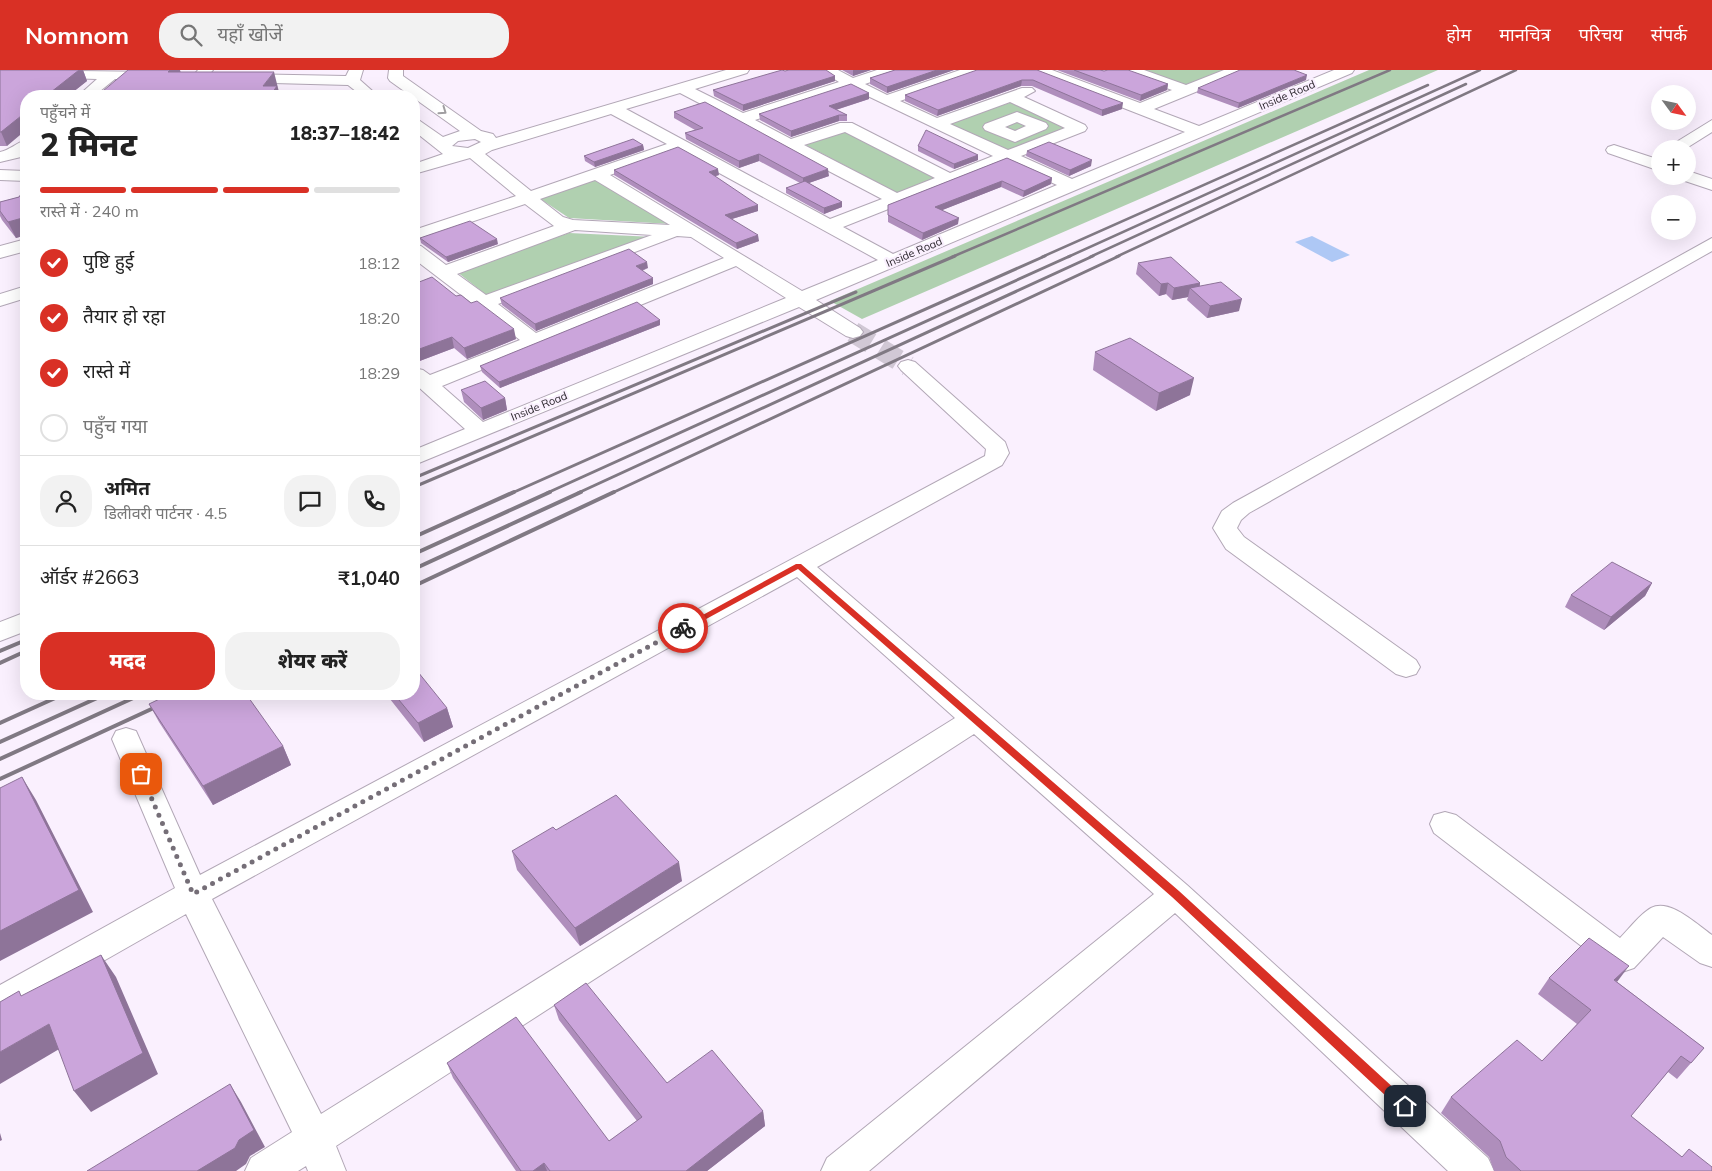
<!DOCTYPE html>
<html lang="hi">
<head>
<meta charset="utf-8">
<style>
	:root { --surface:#fff; --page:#f2f2f2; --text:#222; --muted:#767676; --line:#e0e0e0; --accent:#d93025 }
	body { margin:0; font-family:Mulish,"Noto Sans Devanagari",sans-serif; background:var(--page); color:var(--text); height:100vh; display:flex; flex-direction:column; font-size:19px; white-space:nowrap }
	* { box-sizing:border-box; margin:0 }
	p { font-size:16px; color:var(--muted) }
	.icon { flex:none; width:28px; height:28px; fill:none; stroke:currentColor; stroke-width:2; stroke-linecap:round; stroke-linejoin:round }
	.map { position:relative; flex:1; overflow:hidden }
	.panel { position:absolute; left:20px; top:20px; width:400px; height:610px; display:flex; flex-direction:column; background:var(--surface); border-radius:20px; box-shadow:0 5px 20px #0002 }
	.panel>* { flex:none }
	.needle { width:32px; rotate:123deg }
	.buttons { position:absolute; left:1651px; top:15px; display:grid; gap:10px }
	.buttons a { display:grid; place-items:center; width:45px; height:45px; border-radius:50%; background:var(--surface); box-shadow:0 5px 20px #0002; font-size:25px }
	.pin { position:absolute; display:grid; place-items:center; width:42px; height:42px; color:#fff; margin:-21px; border-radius:10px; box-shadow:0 2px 8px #0006 }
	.courier { position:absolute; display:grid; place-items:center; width:50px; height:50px; margin:-25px; border:4px solid #d93025; border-radius:50%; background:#fff; color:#222; box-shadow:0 1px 6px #0007 }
	.overview em { font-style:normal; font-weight:800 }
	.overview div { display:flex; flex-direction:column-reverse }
	.overview { display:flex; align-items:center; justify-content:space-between; height:85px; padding:0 20px }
	h1 { font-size:32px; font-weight:800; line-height:38px }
	.bar { display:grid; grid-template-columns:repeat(4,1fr); gap:8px 5px; align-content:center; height:60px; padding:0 20px }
	.bar i { height:6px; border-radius:4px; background:var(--line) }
	.bar .current { background:var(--accent) }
	.bar p { grid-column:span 4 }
	.line { display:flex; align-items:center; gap:12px; padding:0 20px; border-top:1px solid var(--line) }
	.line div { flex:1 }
	.round { display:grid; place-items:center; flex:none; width:52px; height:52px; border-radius:20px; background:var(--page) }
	ol { padding:0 20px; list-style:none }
	li { display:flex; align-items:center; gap:15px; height:55px }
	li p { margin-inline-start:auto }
	li .icon { padding:5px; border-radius:50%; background:var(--accent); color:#fff; stroke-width:4 }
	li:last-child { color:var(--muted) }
	li i { width:28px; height:28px; border:2px solid var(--line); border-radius:50% }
	.primary-button { display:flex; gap:10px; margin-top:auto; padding:10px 20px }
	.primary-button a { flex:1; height:58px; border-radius:20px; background:var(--accent); color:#fff; font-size:20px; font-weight:800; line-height:58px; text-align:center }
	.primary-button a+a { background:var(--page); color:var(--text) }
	header { display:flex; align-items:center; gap:30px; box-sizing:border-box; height:70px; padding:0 25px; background:var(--accent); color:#fff }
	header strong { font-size:24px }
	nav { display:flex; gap:28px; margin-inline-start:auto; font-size:18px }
	.search { width:350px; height:45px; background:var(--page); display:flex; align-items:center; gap:12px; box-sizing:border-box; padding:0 18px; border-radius:20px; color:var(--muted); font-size:19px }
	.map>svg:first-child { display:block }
	.green { fill:#b0d0b0 }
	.water { fill:#aec8f5 }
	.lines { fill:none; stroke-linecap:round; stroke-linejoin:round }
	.minor-tunnel { stroke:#d1c8d5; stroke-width:21; stroke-dasharray:21 11; stroke-linecap:butt }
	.minor-casing { stroke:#b2a7b6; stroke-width:2 }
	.minor { fill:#fff; fill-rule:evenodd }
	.rail-far2 { stroke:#807983; stroke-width:2.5 }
	.rail-far1 { stroke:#807983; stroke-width:3 }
	.rail { stroke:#807983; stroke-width:4 }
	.wall { fill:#af8ebc }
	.shaded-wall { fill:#8e7499 }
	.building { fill:#cba5db; stroke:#8e7499 }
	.oneway { stroke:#a09ea1 }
	.route { fill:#d93025 }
	.done { stroke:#756e77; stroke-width:5; stroke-dasharray:0 9 }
	.labels { text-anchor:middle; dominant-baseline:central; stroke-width:4.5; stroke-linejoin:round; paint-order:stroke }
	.far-street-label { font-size:11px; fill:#2d282f; stroke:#faf0fe }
</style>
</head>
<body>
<header>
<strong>Nomnom</strong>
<div class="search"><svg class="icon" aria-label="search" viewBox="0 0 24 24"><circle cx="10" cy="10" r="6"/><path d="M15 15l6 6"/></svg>यहाँ खोजें</div>
<nav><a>होम</a><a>मानचित्र</a><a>परिचय</a><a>संपर्क</a></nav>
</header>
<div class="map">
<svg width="1712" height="1101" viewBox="0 0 1712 1101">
	<rect width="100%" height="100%" fill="#faf0fe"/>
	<path class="green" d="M1138,0h89l-44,17z
		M1369,0h69l-576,249 -32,-18z
		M1012,32l61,26 -64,25 -61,-29z
		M840,60l102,51 -39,15 -101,-53z
		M596,108l75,46 -102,-6 -30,-20z
		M569,163l85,4 -165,60 -32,-25z"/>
	<path class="water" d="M1312,166l38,19 -18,7 -37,-20z"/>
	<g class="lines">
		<path class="minor-tunnel" d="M853,262l55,34"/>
		<g class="minor-casing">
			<path id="minor" d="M0,0l158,2 7,4 -7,4 -43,-1 -21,17h-16l19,-17 -97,-3z
				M198,0h15l-9,10 -5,1 -7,-4z
				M349,0h14l-3,10 18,16h-16l-14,-11 -108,-3 -7,-4 7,-4 106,2z
				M389,0h14v6l78,55 12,3 3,4 230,-68h23l-2,3 -52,16 48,24 96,-31 -19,-12h18l15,8 24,-8h22l-2,3 -32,11 22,11 73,-25h21l-2,3 -79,28 37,17 85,-30h10l3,3 -11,6 61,28 2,3 -2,3 -64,25 51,23 113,-47 -151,-59 -2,-3h20l88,33 32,-13 -47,-17 -2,-3h21l42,15 38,-15h20l-2,3 -88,36 45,17 135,-56h20l-2,3 -536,227 44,28 3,4 -3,4 -7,2 -7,-2 -47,-29 -385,158v-15l51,-21 -51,-46v-15l9,2 7,5 90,-35 -106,-81v-14l7,1 25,19 108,-39 -29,-22 -111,37v-11l102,-34 -46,-38 -56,16v-10l29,-10 -29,-23v-12l6,2 23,16 17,-6 -70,-50 -2,-3zM851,18l142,68 -43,17 -98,-50h-12l-49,16 -36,-19zM680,23l202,106 -52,20 -204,-110zM1010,32l55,26 -57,22 -58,-26zM611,44l56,30 -136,47 -46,-37 7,-4zM845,62l90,46 -38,15 -93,-48zM475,69l6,3 -13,6 -16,-2 6,-5zM679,81l199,109 -76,31 -192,-116zM1007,92l50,23 -164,69 -50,-27zM595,110l75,45 -97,-5 -10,-3 -23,-18zM575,160l77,5 -166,60 -29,-21zM677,166l14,1 33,21 -188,75 -38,-29zM736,196l50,32 -303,124 -41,-36z
				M1017,42l29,11 2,3 -2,3 -31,13 -30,-12 -2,-3 2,-3zM1017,52l9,4 -11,5 -10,-4z
				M1712,50v12l-27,17h-20z
				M26,70v13l-5,4 -21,5v-10c10,-2 16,-9 26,-12z
				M1614,75l46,15v11l-52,-18 -2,-3 2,-3z
				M0,100l26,1v10l-26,-1z
				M1688,101l24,8v11l-30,-10 -2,-4h8z
				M1712,168v13l-463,262 -8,7 -4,8 7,9 172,123 4,7 -4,7 -10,3 -10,-3 -170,-125 -13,-21 9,-17 11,-8z
				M26,169v12l-26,7v-12z
				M26,216v12l-26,8v-12z
				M908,290l7,2 90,80 4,11 -7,12 -185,102 370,318 301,273 6,13h-46l-273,-258 -306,258h-48l6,-13 327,-264 -180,-160 -638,412 10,25h-38l-2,-5 -8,5h-53l6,-13 41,-26 -106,-218 -174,99 -12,4v-32l175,-97 -63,-149 4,-8 10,-3 10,3 64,144 785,-419 1,-7 -85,-79 -3,-4 3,-4zM797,507l158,141 -634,396 -109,-215z
				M26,542v19l-26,10v-19z
				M1445,742l11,3 164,123c9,-9 20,-24 31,-30 19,-10 45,16 61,27v32l-12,-4 -37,-26 -29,31 -12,4 -12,-4 -176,-135 -4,-9 4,-9z"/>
		</g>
		<use href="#minor" class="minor"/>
		<path class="rail-far2" d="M952,187l438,-187
			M1042,187l386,-172
			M1068,187l412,-187
			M1090,187l376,-173
			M1116,187l400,-187"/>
		<path class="rail-far1" d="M414,408l442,-186
			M414,417l541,-231
			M512,423l533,-237
			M547,423l523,-237
			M578,423l515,-237
			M612,423l507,-237"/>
		<path class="rail" d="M414,467l100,-45
			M414,484l136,-62
			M414,499l167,-77
			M414,516l200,-94
			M0,581l26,-11
			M0,593l26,-12
			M0,653l64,-29
			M0,672l106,-48
			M0,689l142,-65
			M0,709l184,-85"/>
	</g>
	<path class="wall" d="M0,0h83l4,11 -19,15h-42l-19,50h-7z
		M128,0h71h-19v2l99,20z
		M842,0h29l-18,6z
		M895,0h59l-67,23 -17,-9v-6z
		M1037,0l85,39 -20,7 -70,-30h-11l-84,30 -32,-15v-6z
		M1057,0h43l68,14 -1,6 -27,11z
		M785,1l50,5v5l-92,30 -29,-15 -1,-6z
		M1306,10l-68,28 -41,-15 1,-5z
		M869,23v6l-33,11 11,5v6h-8l-48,16 -31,-17 -1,-6z
		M674,42l155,64 -20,7 33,19v5l-18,7 -38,-21v-5l14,-5 -41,-22 -20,7 -53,-29 -1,-6 10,-3 -21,-12z
		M643,75l1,5 -49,17 -10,-6 -1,-5z
		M918,76l60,14 -24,9 -36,-18z
		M1027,81l64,15 -22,10 -43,-20z
		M1007,88l45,20 -1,6 -28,13 -22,-10 -59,23 16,14 -36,16 -34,-18v-17z
		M614,100l105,5 -4,1 43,35 -26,8 27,22 -22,8 -123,-74z
		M26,122v43l-10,3 -14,-18 -2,-4v-14l19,-5z
		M420,168l78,6 -50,18 -27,-19z
		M1138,193l62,20v3l39,25 -32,7 -20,-18 1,-3 -16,3 -6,-6 -7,2 -23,-22z
		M648,198l-6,3 11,13 -117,47 -34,-26 -2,-7z
		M414,214l42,12 60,43 -49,20 -13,-11 -37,14 -3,-3z
		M660,250v5l-160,63 -18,-16 -2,-6z
		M1095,282l95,43 -34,16 -63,-41z
		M461,320l44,8 2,12 -24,10 -19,-18z
		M1652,513l-7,13 -41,34 -39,-23 6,-12z
		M386,624h28l33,14 6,19 -29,15z
		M149,634l134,42 8,19 -78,40 -54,-83z
		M556,760l126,51 -102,65 -63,-76 -5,-19z
		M1549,908l68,4 87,66 -27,31 -9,-7 -37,44 51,41 30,14h-218l-5,-14 -48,-44 10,-16 91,-36 35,-37 -39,-30z
		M554,935l113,78 96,28 2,15 -58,45h-191l-63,-93 -6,-15 162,78 28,-20 -78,-101z"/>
	<path class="shaded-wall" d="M79,0h4l4,11 -19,15h-22z
		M170,0h10l4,13 -16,-11z
		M853,0h18l-18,6z
		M937,0h17l-67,23v-6z
		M274,2l6,24h-14l-3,-10z
		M1307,5l-1,5 -68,28 1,-5z
		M835,6v5l-92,30v-6z
		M1022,10l-1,6 -84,30 1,-6z
		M1168,14l-1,6 -27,11 1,-6z
		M869,23v6l-40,13v-6z
		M1123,33l-1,6 -20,7v-6z
		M26,42v18l-19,16 -6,-14z
		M839,45v6l-48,16v-6z
		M643,75l1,5 -49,17 -1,-5z
		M759,84v7l-20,7v-7z
		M978,85v5l-24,9v-5z
		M1092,90l-1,6 -22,10 1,-6z
		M718,99l1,6 -10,3v-6z
		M828,99l1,7 -26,9v-7z
		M1052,108l-1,6 -28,13 1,-6z
		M1002,111l-1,6 -66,26v-6z
		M842,132v5l-18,7v-6z
		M758,135v6l-33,10v-6z
		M26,147v18l-10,3 -8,-16z
		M959,148l-1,6 -36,16 1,-7z
		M758,165l1,6 -22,8 -1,-6z
		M497,169l1,5 -50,18 -2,-5z
		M647,192l1,6 -11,4 -1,-6z
		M653,208v6l-117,47 -1,-7z
		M1168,213l-2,11 -7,2 2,-12z
		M1200,213l-2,12 -8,-7 -2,9 -16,3 2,-12z
		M1242,229l-3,12 -32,7 3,-12z
		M660,250v5l-160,63 -1,-6z
		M514,259l2,10 -49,20 -3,-11z
		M452,267l2,11 -37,14 -3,-11z
		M1194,308l-4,17 -34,16 3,-18z
		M505,328l2,12 -24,10 -2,-12z
		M1652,513l-7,13 -41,34 7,-13z
		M447,638l6,19 -29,15 -6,-19z
		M283,676l8,19 -78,40 -10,-19z
		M22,707l14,23 57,112 -93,49v-30z
		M679,792l3,19 -102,65 -5,-18z
		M101,885l15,22 42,97 -67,38 -17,-21z
		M1629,896l-12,16 -3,-2z
		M49,954l17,21 -66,39v-32z
		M230,1014l11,18 24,45 -15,9 -4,8 -10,7h-39z
		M763,1041l2,15 -58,45h-21z
		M0,1063l2,7 -2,1z
		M544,1093l3,8h-14z"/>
	<path class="building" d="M0,0h79l-33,26h-20v16l-25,20h-1z
		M128,0h42l-2,2h106l-11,14h14l-7,10h-173z
		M782,0l3,1 4,-1h37l9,6 -92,29 -30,-15z
		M895,0h42l-50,17 -17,-9z
		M977,0h60l86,33 -21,7 -69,-30h-11l-84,30 -33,-15z
		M1074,0h26l4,1 4,-1h20l40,14 -27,11z
		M1240,0h54l13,5 -68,28 -41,-15z
		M851,14l18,9 -40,13 18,9h-8l-48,16 -32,-17z
		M705,32l123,67 -25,9 -44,-24 -20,7 -54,-28 18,-5 -29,-16z
		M926,60l52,25 -24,9 -36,-18z
		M633,69l10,6 -49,17 -10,-6z
		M1049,72l43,18 -22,10 -43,-19z
		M678,77l40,22 -9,3 49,33 -33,10 33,20 -22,8 -122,-73z
		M1007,88l45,20 -28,13 -22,-10 -67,26 24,11 -36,15 -35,-18v-10z
		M805,111l37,21 -18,6 -38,-20z
		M26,122v26v-1l-18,5 -8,-11v-9l19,-5 2,-3z
		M470,151l27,18 -51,18 -26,-19z
		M629,179l18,13 -11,4 17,12 -118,46 -35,-26z
		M1171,187l29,26 -26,5 -6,-5 -7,1 -23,-21z
		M432,207l24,19 5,-1 10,8 6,-2 37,28 -50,19 -12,-11 -38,14v-67z
		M1221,212l21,17 -32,7 -20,-18z
		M637,232l23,18 -161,62 -19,-16z
		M1130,268l64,40 -35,15 -64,-41z
		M485,311l20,17 -24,10 -20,-18z
		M1612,492l40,21 -41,34 -40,-22z
		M414,597l33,41 -29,15 -24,-29h20z
		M170,624h76l37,52 -80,40 -54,-82z
		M22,707l57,113 -79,41v-143z
		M616,725l63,67 -104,66 -63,-77 41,-24 3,3z
		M1589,868l40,28 -15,14 90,68 -13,15 -10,-7 -50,60 51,41 7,-8 23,18v4h-191l-15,-14 -6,-16 -49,-44 66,-57 25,21 49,-51 -42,-32z
		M101,885l42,98 -69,38 -25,-67 -49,28v-50l19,-11 2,5z
		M586,913l81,100 45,-33 51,61 -77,60h-136l-6,-8 -11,8h-12l-74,-108 69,-46 93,124 33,-24 -88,-112z
		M230,1014l24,46 -15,10 -4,8 -38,23h-110z"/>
	<defs><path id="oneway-chevron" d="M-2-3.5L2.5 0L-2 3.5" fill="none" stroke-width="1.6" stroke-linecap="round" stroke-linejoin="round" transform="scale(1.25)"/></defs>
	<use class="oneway" href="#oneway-chevron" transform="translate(443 41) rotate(35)"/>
	<path class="route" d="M796,494h5l378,327 230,211v8h-8l-229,-213 -374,-328 -112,61 -7,-2z"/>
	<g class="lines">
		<path class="done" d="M141,704l52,120 490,-266"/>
	</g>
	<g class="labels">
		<g class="far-street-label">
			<text transform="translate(1287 25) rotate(-23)">Inside Road</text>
			<text transform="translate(914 182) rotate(-23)">Inside Road</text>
			<text transform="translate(539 336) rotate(-22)">Inside Road</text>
		</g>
	</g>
</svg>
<div class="buttons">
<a><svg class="needle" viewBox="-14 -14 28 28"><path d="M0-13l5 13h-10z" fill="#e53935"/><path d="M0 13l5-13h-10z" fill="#767676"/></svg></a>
<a>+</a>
<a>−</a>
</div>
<div class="pin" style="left:141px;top:704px;background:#ea580c"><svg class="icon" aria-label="bag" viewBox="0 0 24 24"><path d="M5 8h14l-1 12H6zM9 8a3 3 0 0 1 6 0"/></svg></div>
<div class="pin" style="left:1405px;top:1036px;background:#1f2937"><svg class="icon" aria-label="home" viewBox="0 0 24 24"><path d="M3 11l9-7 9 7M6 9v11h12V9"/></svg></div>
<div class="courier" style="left:683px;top:558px"><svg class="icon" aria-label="bike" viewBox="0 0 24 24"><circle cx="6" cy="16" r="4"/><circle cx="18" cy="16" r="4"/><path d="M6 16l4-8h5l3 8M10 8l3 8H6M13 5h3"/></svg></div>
<section class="panel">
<div class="overview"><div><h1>2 मिनट</h1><p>पहुँचने में</p></div><em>18:37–18:42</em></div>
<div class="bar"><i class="current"></i><i class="current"></i><i class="current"></i><i></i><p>रास्ते में · 240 m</p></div>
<ol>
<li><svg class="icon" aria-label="check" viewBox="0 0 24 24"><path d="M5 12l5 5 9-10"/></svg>पुष्टि हुई<p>18:12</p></li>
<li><svg class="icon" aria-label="check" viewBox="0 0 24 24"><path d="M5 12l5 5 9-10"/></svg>तैयार हो रहा<p>18:20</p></li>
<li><svg class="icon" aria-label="check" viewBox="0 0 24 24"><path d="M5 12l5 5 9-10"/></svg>रास्ते में<p>18:29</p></li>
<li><i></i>पहुँच गया</li>
</ol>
<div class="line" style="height:90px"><a class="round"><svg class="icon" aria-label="person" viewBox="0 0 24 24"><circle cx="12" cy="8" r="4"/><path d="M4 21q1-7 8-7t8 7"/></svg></a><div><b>अमित</b><p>डिलीवरी पार्टनर · 4.5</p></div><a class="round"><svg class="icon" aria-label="chat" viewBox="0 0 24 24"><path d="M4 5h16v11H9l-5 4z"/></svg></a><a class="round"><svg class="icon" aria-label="phone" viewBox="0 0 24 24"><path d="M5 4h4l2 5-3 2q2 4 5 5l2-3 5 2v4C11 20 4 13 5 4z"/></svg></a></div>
<div class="line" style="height:65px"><div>ऑर्डर #2663</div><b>₹1,040</b></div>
<div class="primary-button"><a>मदद</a><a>शेयर करें</a></div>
</section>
</div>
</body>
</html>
